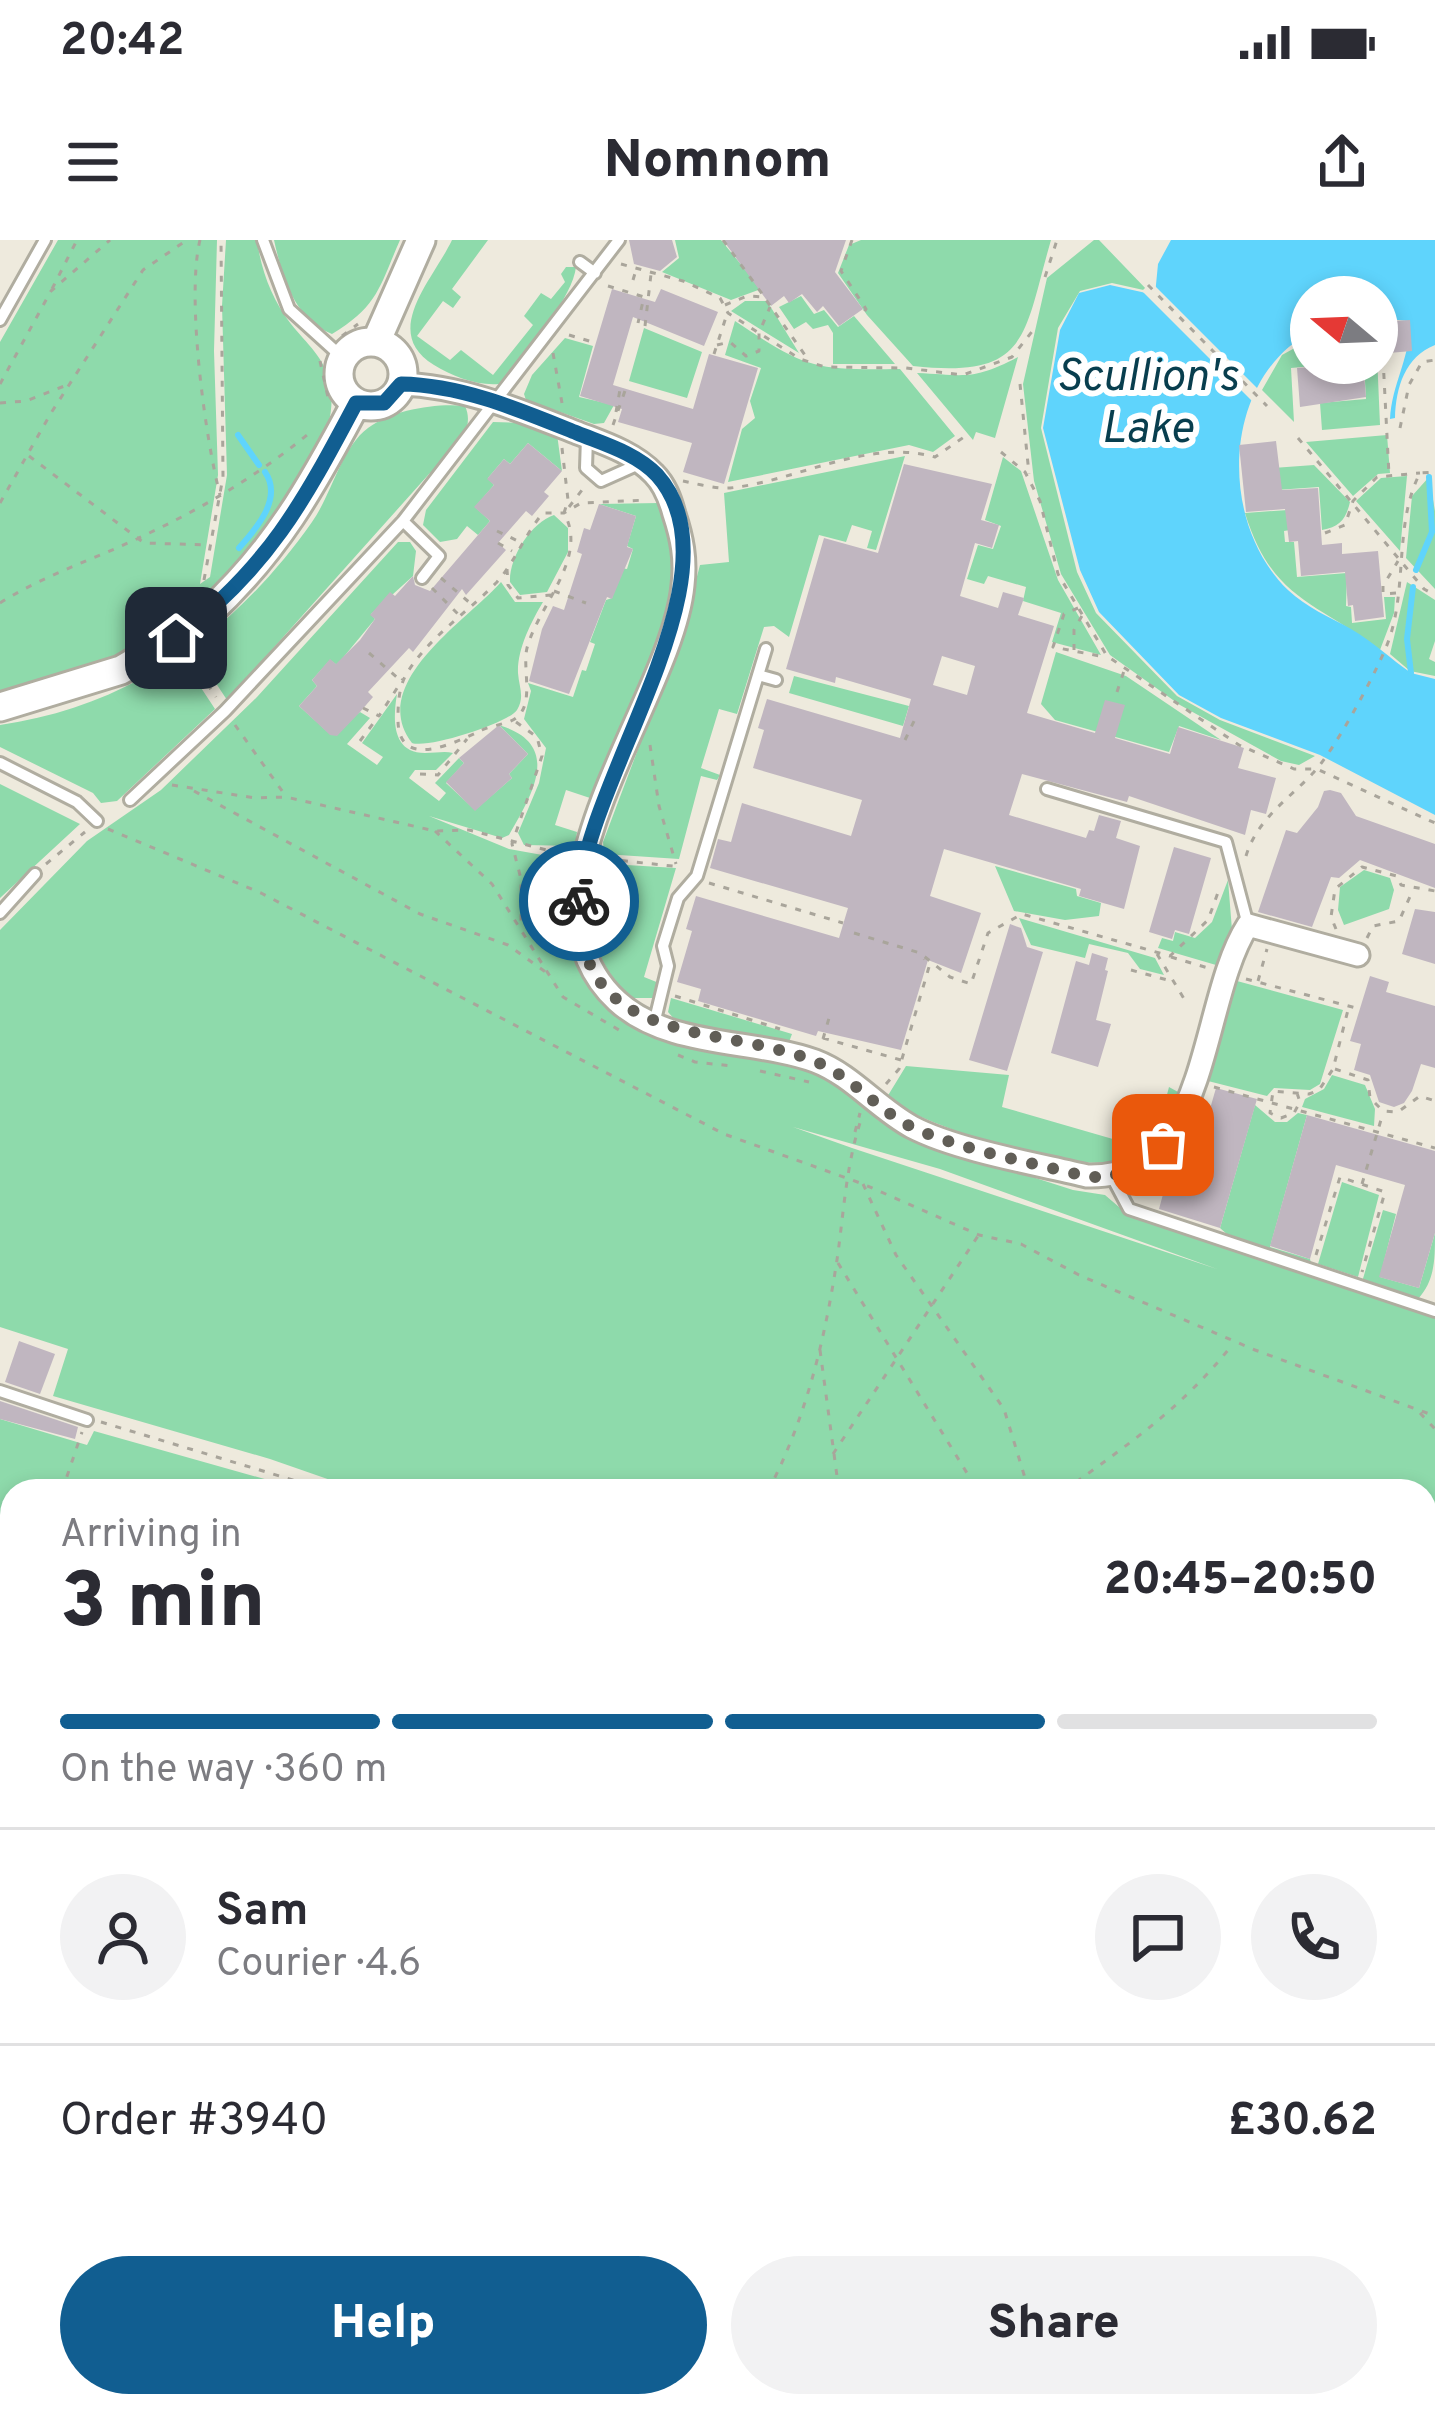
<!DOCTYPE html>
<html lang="en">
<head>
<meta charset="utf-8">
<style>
	:root { --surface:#fff; --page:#f2f2f3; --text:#2b2b33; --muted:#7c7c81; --line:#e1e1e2; --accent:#115e91 }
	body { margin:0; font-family:Overpass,sans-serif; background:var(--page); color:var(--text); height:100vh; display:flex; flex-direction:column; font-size:45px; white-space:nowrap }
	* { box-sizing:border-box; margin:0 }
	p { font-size:39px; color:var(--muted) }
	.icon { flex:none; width:66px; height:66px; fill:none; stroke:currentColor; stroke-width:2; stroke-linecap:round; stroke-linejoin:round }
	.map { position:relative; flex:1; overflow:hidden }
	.panel { position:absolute; left:0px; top:1239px; width:1437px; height:939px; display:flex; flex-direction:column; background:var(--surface); border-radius:36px 36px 0 0; box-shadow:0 6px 18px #0003 }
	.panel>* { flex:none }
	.needle { width:78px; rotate:289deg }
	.buttons { position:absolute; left:1290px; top:36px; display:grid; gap:24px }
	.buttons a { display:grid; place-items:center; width:108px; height:108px; border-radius:50%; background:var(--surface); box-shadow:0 6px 18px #0003; font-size:60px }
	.pin { position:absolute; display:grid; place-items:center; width:102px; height:102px; color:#fff; margin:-51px; border-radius:24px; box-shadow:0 6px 18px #0006 }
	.courier { position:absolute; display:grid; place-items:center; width:120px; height:120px; margin:-60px; border:9px solid #115e91; border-radius:50%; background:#fff; color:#222; box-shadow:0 3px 15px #0007 }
	.overview em { font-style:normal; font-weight:800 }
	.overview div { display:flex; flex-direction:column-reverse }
	.overview { display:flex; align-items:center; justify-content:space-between; height:204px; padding:0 60px }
	h1 { font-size:78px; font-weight:800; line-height:90px }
	.bar { display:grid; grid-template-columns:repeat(4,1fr); gap:18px 12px; align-content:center; height:144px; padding:0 60px }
	.bar i { height:15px; border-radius:9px; background:var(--line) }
	.bar .on { background:var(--accent) }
	.bar p { grid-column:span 4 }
	.line { display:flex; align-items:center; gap:30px; padding:0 60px; border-top:3px solid var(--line) }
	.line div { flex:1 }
	.round { display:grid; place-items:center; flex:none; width:126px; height:126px; border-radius:63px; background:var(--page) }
	.primary-button { display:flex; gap:24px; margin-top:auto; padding:24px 60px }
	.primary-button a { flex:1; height:138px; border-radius:72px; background:var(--accent); color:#fff; font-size:48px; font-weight:800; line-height:138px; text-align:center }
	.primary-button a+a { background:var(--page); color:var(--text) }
	.status { display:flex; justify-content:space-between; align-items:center; height:84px; padding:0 60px; background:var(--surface); direction:ltr }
	.status svg { height:33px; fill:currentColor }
	header { display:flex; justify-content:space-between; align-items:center; height:156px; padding:0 60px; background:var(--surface); font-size:54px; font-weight:800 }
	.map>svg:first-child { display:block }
	.green { fill:#8edaab; fill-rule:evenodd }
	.water { fill:#5fd4fc }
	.pier { fill:#eeeadd }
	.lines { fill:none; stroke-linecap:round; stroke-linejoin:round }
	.stream { stroke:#5fd4fc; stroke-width:6 }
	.building { fill:#c0b6c0; fill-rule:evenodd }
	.service-casing { stroke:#b0ada0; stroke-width:16 }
	.minor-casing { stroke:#b0ada0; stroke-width:27 }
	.tertiary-casing { stroke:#b0ada0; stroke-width:33 }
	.path { stroke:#a9a59b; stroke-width:3; stroke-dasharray:6 9; stroke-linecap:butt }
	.service { stroke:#fff; stroke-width:10 }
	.minor { stroke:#fff; stroke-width:21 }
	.tertiary { stroke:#fff; stroke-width:27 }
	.tertiary-bridge-casing { stroke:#b0ada0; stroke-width:33; stroke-linecap:butt }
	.tertiary-bridge { stroke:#fff; stroke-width:27 }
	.done { stroke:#615e57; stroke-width:12; stroke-dasharray:0 21.6 }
	.route { stroke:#115e91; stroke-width:15 }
	.labels { text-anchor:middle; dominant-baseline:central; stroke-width:12; stroke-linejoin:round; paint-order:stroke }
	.water-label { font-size:45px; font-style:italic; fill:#083e4e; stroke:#fff }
</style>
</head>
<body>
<div class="status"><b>20:42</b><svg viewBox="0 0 49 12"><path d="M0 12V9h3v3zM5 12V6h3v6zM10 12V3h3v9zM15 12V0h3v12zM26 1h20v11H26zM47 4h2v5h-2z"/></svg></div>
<header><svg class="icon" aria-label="menu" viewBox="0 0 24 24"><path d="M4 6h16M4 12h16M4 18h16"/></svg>Nomnom<svg class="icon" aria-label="share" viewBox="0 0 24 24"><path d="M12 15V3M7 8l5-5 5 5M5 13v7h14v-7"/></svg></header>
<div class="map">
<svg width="1435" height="2176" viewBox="0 0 1435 2176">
	<rect width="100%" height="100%" fill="#eeeadd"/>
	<path class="green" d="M58,0h159l-3,111 4,124 -18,109 10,-7 17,-102 -5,-169 4,-66h31c4,30 15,60 34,84 16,20 34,34 39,60 19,92 -140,240 -216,275 -35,16 -77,24 -114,36v-353z
		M274,0h126c-21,48 -22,66 -68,94 -38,-15 -50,-58 -58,-94z
		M452,0h36l-36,49 9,8 -8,11 -10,-7 -26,35 33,24 11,-10 32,25 40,-50 -9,-9 17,-23 10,6 14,-17 -4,-8 5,-7h10c-4,34 -55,90 -77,117 -22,2 -47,-8 -65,-19 -54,-33 -1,-85 18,-125z
		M675,0h46l40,49 -30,11 -69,-28 17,-14z
		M861,0h190c-28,96 -21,139 -138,126l-46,-51 -29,-42 11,-28z
		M1094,0h5l49,51 -36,-8 -32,8 -22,37 -17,100 36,144 19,41 81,83 43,24 95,36 -16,9 -18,-4 -101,-56 -70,-50 -49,-81 -27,-93 -11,-97 24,-106z
		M801,56l13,18 10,-4 14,17 16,-11 41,48h-62v-31l-5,-8 -15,4 -7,-7 -12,7 -15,-22z
		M745,61h22l32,52 -68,-42z
		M735,81c72,48 79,49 165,48l55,67 -22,16 -24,-7 -181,37 14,-53 13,-11 -5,-17 11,-33 -36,-13z
		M644,88l58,24 -15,46 -58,-17z
		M565,98l28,8 -14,51 35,8 -10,18 -10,1 -68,-24 -2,-6 8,-19z
		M1311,99v24h32l1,7 -19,1 -1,-6 -33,3 3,54 -32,-32 20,-35z
		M1377,115l3,70 -58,5 -2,-27 46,-4 -2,-36h13z
		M1018,117l-23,81 -19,-6 -3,8 -56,-67c48,2 55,8 101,-16z
		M465,166c12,25 -15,54 -36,68l-202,226 -31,-47 -12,9 31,47 -98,92 -16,2 -8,-10 -93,-46v-22c133,-19 236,-95 312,-203 20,-28 29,-74 56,-94 25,-18 67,-25 97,-22z
		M493,182l30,1 34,11 5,37 -34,-28 -18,21 -6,-5 -16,19 6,7 -19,22 15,14 -12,14 -11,-9 -10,13 -17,3 -17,-17 3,-15z
		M1387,195l3,38 -12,1 -25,22 -47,-54z
		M905,216l-29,94 -9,-2 5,-17 -20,-6 -6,17 -27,-7 -30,102 -15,-11 -10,1 -27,87 -18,-5 -18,59 19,7 -3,5 -16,-4 -22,83 -75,-5 -1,-12 80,-212 17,-65 29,-3 -5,-69z
		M1003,217l18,14 37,109 43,75 -49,-13 9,-29 -38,-12 3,-14 -38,-11 -4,8 -17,-5 11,-34 15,4 8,-23 -16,-6z
		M1314,225l36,37c-4,17 -10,25 -28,28l-3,-43 -43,3 -3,-22z
		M1407,236l-7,75 -44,-50 25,-23z
		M1429,237l6,34v78l-29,-31 6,-62z
		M659,263c8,21 15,42 14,64 0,66 -56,169 -83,231l-24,-8 -11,35 22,7 -2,14 -51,-1 -6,-12 21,-50 7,-35 -22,-29 7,-28 -3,-8 45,14 9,-27 4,1 9,-27 -5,-2 16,-42 6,-2 9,-30 6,1 6,-20 -6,-3 9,-30 -37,-12z
		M1288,270l2,20 -6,1 1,11h9l3,35 50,-4 -1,33 5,1 1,16 34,-4 -2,-22h11l-1,16 -14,37c-65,-49 -108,-50 -135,-137z
		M554,275l14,13v24l-21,40 -27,3 -10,-13c-1,-25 21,-59 44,-67z
		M398,302h12l6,9 -3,25 -42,38 4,5 -38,46 -7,-5 -18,20 5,6 -18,20 31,28 30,-22 10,6 -23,26 30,21 6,-8 -21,-14 35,-49c-4,24 -6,59 28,59 11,0 20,-2 28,0l-17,17h-21l-6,8 30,23 7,-8 -11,-10 24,-25 5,5 -18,20 29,27 37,-32 -3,-4 19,-20 -29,-29c63,19 35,67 10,110l-7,3 -73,-22 80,33 67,12 -7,33 3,40 14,41 28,33 220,71 44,41 35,19 160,51 32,5 21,18 86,24 223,79v1100h-1435v-997l87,26 7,-14 213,60h-295v915h1413v-915h-1063l-92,-32 -217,-63 15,-47 -68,-22v-397l87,-89 74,-51 96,-93zM793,887l147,42 277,100 -365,-121z
		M501,342l14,20h28c-12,20 -26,48 -25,71 1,14 7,24 -1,37 -7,12 -87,39 -105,33 -46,-60 56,-123 89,-161z
		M1407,342l28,18v41l-6,18 6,3v14l-25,-5 -20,-17z
		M1056,412l70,24 95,64 -42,-14 -10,26 -114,-32 -14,-16z
		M794,436l115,30 -6,20 -114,-33z
		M0,544l80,40 -80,74z
		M594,623l82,5 -32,109 15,6 -5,15h-24c-40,-41 -45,-80 -36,-135z
		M995,626l81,23 1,7 24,7 -2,13 -34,4 -51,-9z
		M1364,630l26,8 4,12 -5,19 -45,16 -6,-15 2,-23z
		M1228,640l4,50 -16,35 -58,-17 4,-10 11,3 2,-9 20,6 17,-16z
		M1019,678l136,40 9,17 -24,-6 -12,-16 -39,-9 -4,14 -54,-13z
		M1237,741l106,29 -23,74 -10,6 -36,-2 -7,8 -59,-15z
		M671,758l121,36 -3,8 -113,-21 -8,-9z
		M906,826l103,9 -7,32 135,39 6,-19 15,2 11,-42 9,5c0,18 -7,26 -17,41 -50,72 -213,-6 -277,-31z
		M1332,835l33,10 10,24 -1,17 -72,-19 3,-8 19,-10z
		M1255,865l20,17h12l11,-9 9,2 -37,132 40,12 1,4 -82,-27 -9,-8z
		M1342,942l37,13 -21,82 -40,-13z
		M1383,970l13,4 -16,63 39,11 16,-55c0,27 0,47 -17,66l-56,-17z"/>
	<path class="water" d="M1171,0h264v105c-30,12 -39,42 -40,73l-5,1c2,-37 22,-64 19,-98l-32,-3v-21h-66v35c-90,48 -93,191 -23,258 19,18 40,26 63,39 21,12 40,30 60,44l24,6v136l-115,-60 -99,-37 -42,-23 -80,-83 -19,-42 -37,-142 17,-98 19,-37 31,-8 45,10 3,-31z"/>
	<path class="pier" d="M1151,42l112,112 -6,12 -115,-115z"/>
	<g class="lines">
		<path class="stream" d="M238,195l21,30
			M239,308c18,-20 44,-50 26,-76
			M1416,330l16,-38 -3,-55
			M1411,433l-4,-34 6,-52
			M1425,1380l10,-7
			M635,2176l5,-10"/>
	</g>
	<path class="building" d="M629,0h43l5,17 -17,14 -26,-7z
		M723,0h123l-11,32 28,37 -24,17 -16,-20 -6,6 -15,-18 -13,9 -5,-7 -13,10z
		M612,49l43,13 6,-13 57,23 -14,34 -71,-29 -20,68 80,24 16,-55 49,14 -34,116 -41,-12 9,-29 -74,-21 4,-13 -42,-13z
		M1410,80l2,31 -35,3v-32z
		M1363,123l3,34 -66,10 -3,-39z
		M1276,201l6,49 36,-2 4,57 20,-2v11l36,-3 6,66 -29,4 -2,-16 -5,1 -3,-34 -44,4 -3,-35 -9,1 -4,-33 -39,3 -7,-67z
		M528,203l34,28 -18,21 5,4 -17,20 -6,-5 -28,32 8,7 -40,45 -4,-6 -49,63 -4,-4 -41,44 5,5 -13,15 -23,24 -7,-1 -31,-29 18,-20 -5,-6 18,-21 6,5 24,-24 15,-21 -5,-4 20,-23 5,4 18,-20 2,9 15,6 60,-70 -16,-14 20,-22 -7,-6 17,-20 6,5z
		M904,224l88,20 -11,36 18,5 -7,23 -17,-5 -15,53 38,12 5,-16 21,6 -6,17 36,11 -27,87 68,20 10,-33 20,5 -10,33 55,16 8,-27 66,21 -6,20 38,10 -10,36 -15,-4 -6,25 -116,-39 -2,6 -105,-28 -13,41 77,23 3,-8 5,1 5,-16 22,6 -5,17 24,8 -16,63 -45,-13 2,-7 -137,-40 -14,47 51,17 -20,60 -33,-13 -27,90 -83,-19 -2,5 -118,-35 3,-12 -24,-7 15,-51 -6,-2 10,-33 143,42 9,-30 -138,-40 8,-29 13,3 11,-39 109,33 11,-36 -109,-32 11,-38 -6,-2 9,-29 133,39 11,-39 -75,-22 -1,6 -49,-14 38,-131 54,15zM942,416l33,10 -8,29 -34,-10z
		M599,264l37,12 -9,31 6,2 -21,50 -5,-2 -38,97 -40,-13 13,-52 11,-23 11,4 18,-56 -5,-2 7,-24 6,2z
		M499,485l29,29 -19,20 3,4 -37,33 -29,-29 18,-19 -5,-5z
		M1330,550l11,3 15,23 79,28v44l-75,-28 -21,18 -8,-1 -19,50 -54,-15 28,-82 11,3 21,-26 6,-16z
		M1174,607l37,11 -22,76 -14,-4 -3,9 -23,-7z
		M1415,669l20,3v52l-33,-10z
		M1010,684l11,4 6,19 16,5 -36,119 -38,-11z
		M1092,713l16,5 -3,12 3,1 -12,49 15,4 -13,43 -47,-14 25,-92 13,4z
		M1370,736l19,6 -3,10 49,14v62l-14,-4 -9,27 -8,12 -10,4 -15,-5 -9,-27 -16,-5 7,-26 -11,-3z
		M1216,848l41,11 -37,129 -61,-19 9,-33 21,6z
		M1307,875l128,36v82l-16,55 -40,-11 26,-92 -69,-20 -26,94 -40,-13z
		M19,1101l36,13 -15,40 -35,-12z
		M0,1161l78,26 -3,12 -75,-20z"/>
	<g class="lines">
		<g class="service-casing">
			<path id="service" d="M263,0l26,69 54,49
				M580,22l15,11
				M0,80l45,-80
				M587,197l-1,31 15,13 38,-17
				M403,281l36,35 -17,22
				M758,435l18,5
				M0,523l77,39 20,19
				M1047,549l179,53 22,83
				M130,560l95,-89 178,-190 216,-281
				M0,673l35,-39
				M654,784l14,-58 -5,-20 15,-48 19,-22 69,-227
				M1112,937l17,32 306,102
				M0,1151l87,29"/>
		</g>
		<g class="minor-casing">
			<path id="minor" d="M401,144c61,2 118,26 174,48 28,11 58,20 79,42 11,11 16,25 20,40 8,24 12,45 9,71 -11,117 -179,311 -66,416 51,47 137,38 198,60 37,14 62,47 97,66 44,23 125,37 175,49 125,4 111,-174 161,-251l110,30"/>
		</g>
		<g class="tertiary-casing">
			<path id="tertiary" d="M376,102l45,-102
				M339 134a32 32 0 1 1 64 0a32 32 0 1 1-64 0Z
				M206,375c70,-64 106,-129 150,-212
				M0,467l121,-37 54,-32"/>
		</g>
		<path class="path" d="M200,0c-14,57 5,197 20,255
			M723,0l40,55
			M852,0l-11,31 25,38 -4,7
			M621,24l62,17 37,17 8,15 31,20 41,26 25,8 81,1 57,7 49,-18 22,-28
			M1045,37l12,-37
			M633,40l3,-10
			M1148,45l119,121
			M608,46l36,11 -6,26
			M52,49l25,-49
			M725,65l22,-9 17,1 43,61
			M645,86l6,-52
			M569,95l27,8
			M342,96l16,-12
			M717,105l13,-3 16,14 13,-5v-18l11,-26
			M553,113l9,50
			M714,114l13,-40
			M1383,118l6,117
			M320,121l9,41
			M0,144l51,-93 59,-51
			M1020,144l9,90
			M0,163l26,-2 41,-16
			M616,172l5,-28
			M613,185l14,-40
			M1400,188l9,-43 13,-23 13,-2
			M1298,198l126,151 11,6
			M562,208l6,52 -4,13c25,45 -25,91 -37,135 -5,20 8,56 -11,70 -8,6 -23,7 -34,12 -26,12 -85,43 -84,-12 0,-15 1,-32 9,-45 23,-37 60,-60 90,-91 18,-20 28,-48 46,-69h21l17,-10 66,-3
			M1001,212l24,20 15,29 18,73 49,82 132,89 55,24h23l118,54
			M29,216l115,87 66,2
			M683,241c15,3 33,8 47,7 68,-7 136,-50 205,-31l29,-20
			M0,263l51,-90 92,-143 44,-30
			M569,267l16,-21
			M497,291l23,11
			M1325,293l20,-8 8,-24 24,-24 43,-4
			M498,303l14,8
			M507,329l1,16 10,13 33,-3
			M441,338l29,25
			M204,340l19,-103 -2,-237
			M432,348l26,26
			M554,351l32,12
			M1396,353l-13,1v-8l15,-25
			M0,363c46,-29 96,-44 145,-68 60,-28 117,-62 168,-105
			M1078,368l-14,6 -11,33 52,10
			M1074,410v-20l9,-16
			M369,413l31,27
			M191,419l25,38
			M1117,452l7,-21
			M363,468l16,8 24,-37
			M516,482l21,15 5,19 -30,88 9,35v49
			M235,485l50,70
			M905,500l10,-21
			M360,501l18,-24
			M650,505l9,61 17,58
			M420,534l18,1 29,-36
			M172,545l83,13 31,-1 149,34 34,-1 93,24
			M194,551l226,123 88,31 39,28
			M108,589l153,64 463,241 139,50 116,51 42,9 58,31 176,75 180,66
			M435,591l57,53 71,113 56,33
			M1246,616c11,-37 43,-57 68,-84 21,-23 57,-90 70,-120 26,-56 8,-125 36,-179l15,-1
			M607,619l74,8
			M46,624l39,-32
			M709,643l134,40
			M1336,689l-5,-12 4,-28 27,-22 35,9 4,9 34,6
			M854,693l66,20 30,24 21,7 17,-51 34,-19 148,42 38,-36 12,-33
			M1367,698l6,-12 26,-5 14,-31
			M1157,714l29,48
			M1171,717l37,11
			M1131,730l40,11
			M1246,739l114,30
			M1258,741l9,-32
			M675,756l105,33
			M823,798l78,22
			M823,799l6,-21
			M678,815l17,7 37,4
			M1335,829l33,11 2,18 13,13 15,1 22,-16 15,5
			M760,831l49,11
			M886,844l13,-15 30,-102 -5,-8
			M1214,847l221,61
			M1297,853l3,9 -6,11 -13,5 -11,-5 3,-22 36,3 10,-4 14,-21 16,-63
			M855,892l5,-19
			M1169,925l19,5 12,-42
			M863,944l33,71 108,154 25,82
			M1362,944l21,-71
			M1316,1015l24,-78 45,15 -23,80
			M838,1023l140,228
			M820,1110l19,141
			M1420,1173l15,16
			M101,1182l228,69
			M833,1214l145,-218
			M62,1251l20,-59
			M768,1251c39,-74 58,-156 70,-238 6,-45 9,-93 24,-136
			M1064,1251c67,-49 116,-81 169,-147
			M1425,1343l10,-11
			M1425,1424l10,-6
			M0,1438l12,-36
			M1425,1524l10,-2
			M0,1550l12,4
			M1425,1635l10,4
			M0,1638l12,5
			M0,1715l12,4
			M0,1759l12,4
			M0,1847l12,3
			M1425,1899l10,22
			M1425,1921l10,3
			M0,2028l12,4
			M815,2166l11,10
			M873,2166l2,10
			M40,2176l3,-10
			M280,2176l3,-10
			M466,2176l3,-10
			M503,2176l3,-10"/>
		<use href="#service" class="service"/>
		<use href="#minor" class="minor"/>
		<use href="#tertiary" class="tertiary"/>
		<g class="tertiary-bridge-casing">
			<path id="tertiary-bridge" d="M175,398l31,-23"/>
		</g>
		<use href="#tertiary-bridge" class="tertiary-bridge"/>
	</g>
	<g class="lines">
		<path class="done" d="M579,661c-3,151 145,121 240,162 37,17 61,50 99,67 52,22 114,32 169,47h25l51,-32"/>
		<path class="route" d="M176,398c92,-70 127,-135 180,-235h28l17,-19c61,1 119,26 176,49 27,11 59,20 80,42 89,99 -76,309 -78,426"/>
	</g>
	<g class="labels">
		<g class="water-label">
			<text x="1147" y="138">Scullion's<tspan x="1147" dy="52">Lake</tspan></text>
		</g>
	</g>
</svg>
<div class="buttons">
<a><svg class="needle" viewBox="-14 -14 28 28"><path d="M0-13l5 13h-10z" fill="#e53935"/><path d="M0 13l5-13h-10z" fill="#7c7c81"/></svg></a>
</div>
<div class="pin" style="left:1163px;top:905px;background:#ea580c"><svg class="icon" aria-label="bag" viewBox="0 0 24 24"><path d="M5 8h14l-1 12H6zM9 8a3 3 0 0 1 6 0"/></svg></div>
<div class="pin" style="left:176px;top:398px;background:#1f2937"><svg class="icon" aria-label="home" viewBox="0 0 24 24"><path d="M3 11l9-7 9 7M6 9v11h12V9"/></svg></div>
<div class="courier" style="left:579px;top:661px"><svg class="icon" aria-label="bike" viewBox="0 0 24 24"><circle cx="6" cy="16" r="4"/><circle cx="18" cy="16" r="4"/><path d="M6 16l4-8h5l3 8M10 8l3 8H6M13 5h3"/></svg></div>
<section class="panel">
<div class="overview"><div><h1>3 min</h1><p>Arriving in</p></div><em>20:45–20:50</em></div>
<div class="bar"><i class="on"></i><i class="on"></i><i class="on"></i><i></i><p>On the way · 360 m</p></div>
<div class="line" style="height:216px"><a class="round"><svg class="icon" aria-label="person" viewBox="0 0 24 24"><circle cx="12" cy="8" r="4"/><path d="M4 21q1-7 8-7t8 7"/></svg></a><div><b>Sam</b><p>Courier · 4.6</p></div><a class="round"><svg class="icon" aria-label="chat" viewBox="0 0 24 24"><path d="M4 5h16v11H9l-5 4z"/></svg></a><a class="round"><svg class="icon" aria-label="phone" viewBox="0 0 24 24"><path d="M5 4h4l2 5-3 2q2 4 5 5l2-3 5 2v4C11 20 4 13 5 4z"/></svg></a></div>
<div class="line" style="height:156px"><div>Order #3940</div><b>£30.62</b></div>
<div class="primary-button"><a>Help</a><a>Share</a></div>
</section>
</div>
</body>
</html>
